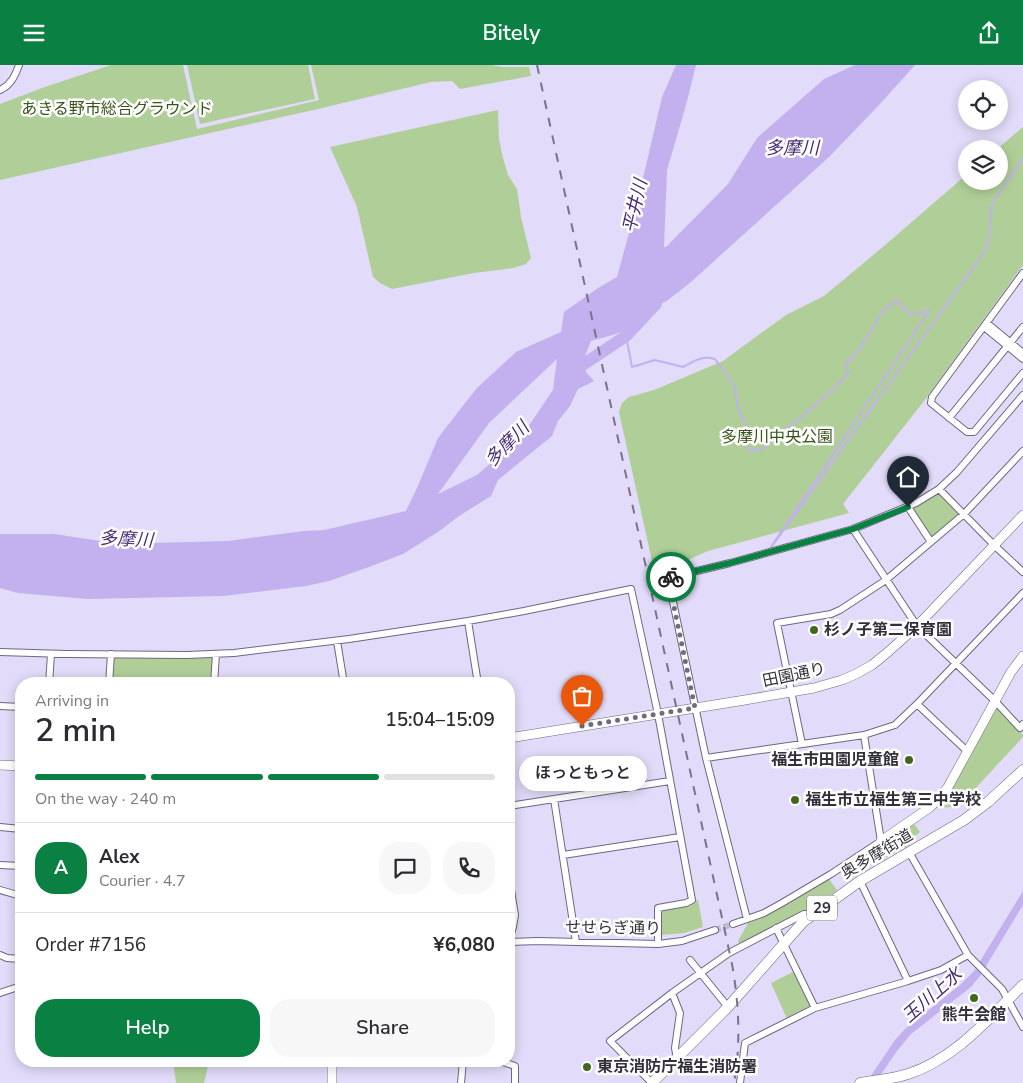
<!DOCTYPE html>
<html lang="en">
<head>
<meta charset="utf-8">
<style>
	:root { --surface:#fff; --page:#f7f7f7; --text:#2b2b33; --muted:#7c7c81; --line:#e1e1e2; --accent:#0b8043 }
	body { margin:0; font-family:"Nunito Sans","Noto Sans JP",sans-serif; background:var(--page); color:var(--text); height:100vh; display:flex; flex-direction:column; font-size:19px; white-space:nowrap }
	* { box-sizing:border-box; margin:0 }
	p { font-size:16px; color:var(--muted) }
	.icon { flex:none; width:28px; height:28px; fill:none; stroke:currentColor; stroke-width:2; stroke-linecap:round; stroke-linejoin:round }
	.map { position:relative; flex:1; overflow:hidden }
	.side { position:absolute; left:15px; top:612px; width:500px; height:390px; display:flex; flex-direction:column; background:var(--surface); border-radius:20px; box-shadow:0 2px 12px #0003 }
	.side>* { flex:none }
	.fabs { position:absolute; left:958px; top:15px; display:grid; gap:10px }
	.fabs a { display:grid; place-items:center; width:50px; height:50px; border-radius:50%; background:var(--surface); box-shadow:0 2px 12px #0003; font-size:25px }
	.pin { position:absolute; display:grid; place-items:center; width:42px; height:42px; color:#fff; margin:-51px -21px; border-radius:50% 50% 50% 0; rotate:-45deg; box-shadow:0 0 5px #0007 }
	.pin .icon { rotate:45deg }
	.courier { position:absolute; display:grid; place-items:center; width:50px; height:50px; margin:-25px; border:4px solid #0b8043; border-radius:50%; background:#fff; color:#222; box-shadow:0 1px 6px #0007 }
	.bubble { position:absolute; height:35px; border-radius:18px; background:var(--surface); box-shadow:0 2px 12px #0003; font-size:16px; font-weight:600; line-height:35px; text-align:center }
	.overview em { font-style:normal; font-weight:600 }
	.overview div { display:flex; flex-direction:column-reverse }
	.overview { display:flex; align-items:center; justify-content:space-between; height:85px; padding:0 20px }
	h1 { font-size:32px; font-weight:600; line-height:38px }
	.bar { display:grid; grid-template-columns:repeat(4,1fr); gap:8px 5px; align-content:center; height:60px; padding:0 20px }
	.bar i { height:6px; border-radius:4px; background:var(--line) }
	.bar .current { background:var(--accent) }
	.bar p { grid-column:span 4 }
	.line { display:flex; align-items:center; gap:12px; padding:0 20px; border-top:1px solid var(--line) }
	.line div { flex:1 }
	.round { display:grid; place-items:center; flex:none; width:52px; height:52px; border-radius:20px; background:var(--page) }
	.button { display:flex; gap:10px; margin-top:auto; padding:10px 20px }
	.button a { flex:1; height:58px; border-radius:20px; background:var(--accent); color:#fff; font-size:20px; font-weight:600; line-height:58px; text-align:center }
	.button a+a { background:var(--page); color:var(--text) }
	header { display:flex; justify-content:space-between; align-items:center; height:65px; padding:0 20px; background:var(--accent); color:#fff; font-size:22px; font-weight:600 }
	.map>svg:first-child { display:block }
	.green { fill:#b0cf98 }
	.water { fill:#c2b1ee; fill-rule:evenodd }
	.lines { fill:none; stroke-linecap:round; stroke-linejoin:round }
	.stream { stroke:#c2b1ee; stroke-width:2 }
	.river { stroke:#c2b1ee; stroke-width:12 }
	.street-tunnel { stroke:#bfb9d3; stroke-width:6; stroke-dasharray:6 3; stroke-linecap:butt }
	.street-casing { stroke:#6e6781; stroke-width:8 }
	.secondary-casing { stroke:#6e6781; stroke-width:10 }
	.primary-casing { stroke:#6e6781; stroke-width:11 }
	.street { stroke:#fff; stroke-width:6 }
	.secondary { stroke:#fff; stroke-width:9 }
	.primary { stroke:#fff; stroke-width:10 }
	.rail { stroke:#797487; stroke-width:2; stroke-dasharray:9 9; stroke-linecap:butt }
	.done { stroke:#706c7e; stroke-width:5; stroke-dasharray:0 9 }
	.route { stroke:#0b8043; stroke-width:6 }
	.poi-dot { fill:#42661e; stroke:#fff; stroke-width:2 }
	.labels { text-anchor:middle; dominant-baseline:central; stroke-width:5; stroke-linejoin:round; paint-order:stroke }
	.shield { fill:#fff; stroke:#706e76; stroke-width:1 }
	.shield-label { font-size:15px; font-weight:bold; fill:#33303b }
	.park-label { font-size:16px; fill:#375519; stroke:#fff }
	.poi-label { font-size:16px; font-weight:bold; fill:#33303b; stroke:#fff; text-anchor:start }
	.street-label { font-size:16px; fill:#33303b; stroke:#fff }
	.water-label { font-size:18px; font-style:italic; fill:#472d74; stroke:#fff }
</style>
</head>
<body>
<header><svg class="icon" aria-label="menu" viewBox="0 0 24 24"><path d="M4 6h16M4 12h16M4 18h16"/></svg>Bitely<svg class="icon" aria-label="share" viewBox="0 0 24 24"><path d="M12 15V3M7 8l5-5 5 5M5 13v7h14v-7"/></svg></header>
<div class="map">
<svg width="1023" height="1018" viewBox="0 0 1023 1018">
	<rect width="100%" height="100%" fill="#e2dbf9"/>
	<path class="green" d="M111,0h72l14,64 122,-29 -8,-35h180l11,2h27l2,9 -71,13 -8,-8 -21,1 -113,27 -318,71v-76l42,-16z
		M187,0h121l7,34 -115,25z
		M498,45l1,29 4,19 5,17 9,14 4,28 10,41 -5,6 -13,4 -39,5 -82,16 -12,-6 -7,-6 -16,-70 -27,-60z
		M1023,62v138l-99,136 -81,103 6,9 -141,38 -45,20 -11,-10 -33,-149 3,-9 7,-6 25,-7 69,-29 63,-46 38,-19 60,-50 82,-71v6h33v-32h-2z
		M935,429l5,1 19,17 1,4 -26,22 -4,-1 -18,-27 1,-3z
		M213,590l-1,29h-102l2,-28z
		M996,639l27,31v2l-64,69 -28,3z
		M914,759l6,8 -12,9 2,4 -23,12 -23,-1z
		M829,814l8,11 -19,15 -78,40 -2,-4 10,-18 14,-5z
		M698,835l5,27 -19,6 -22,2v-28z
		M514,898l-3,48 -2,-1v-46z
		M795,906l16,34 -1,4 -22,12 -17,-38z
		M173,996l36,1 -5,21h-28z"/>
	<path class="water" d="M676,0h20l-10,40 -19,65 -3,77h2l62,-63 29,-46 67,-59 31,-14h60l-35,39 -51,53 -138,125 -23,18 -16,9 -11,12 -22,12 -28,8 -10,25 13,15 -16,8 -8,17 -12,15 -6,15 -54,44 -7,16 -32,20 -21,16 -35,22 -34,13 -40,14 -23,5 -83,10 -135,3 -70,-6 -18,-5v-54h54l59,9h38l77,-2 76,-10 20,-1 82,-19 11,-23 21,-50 38,-49 40,-37 45,-20 3,-20 34,-24 19,-11 20,-73 25,-107zM557,294l-4,31 -31,46 -45,39 -39,19 51,-71z
		M1023,826v14l-43,71 -9,11 -60,47 -14,17 -22,32h-9l29,-43 10,-11 55,-44 14,-14z"/>
	<g class="lines">
		<path class="stream" d="M626,271l6,31 23,-7 28,7c12,-6 18,-12 32,-8l20,28 3,21 9,20 1,21 5,2 11,-3 68,-57 17,-19 -4,-7 16,-18 24,-39h3l8,-8 14,15 19,-4 -160,239
			M770,484l216,-299 4,-20 2,-26 31,-45"/>
		<path class="river" d="M573,316l8,-15 45,-30 30,-32"/>
		<path class="street-tunnel" d="M715,865l18,-6"/>
		<g class="street-casing">
			<path id="street" d="M0,25c11,-5 15,-14 19,-25
				M1023,208l-91,124 -1,6 36,29h7l49,-59
				M987,258l36,30
				M984,262l39,32
				M949,353l74,-91
				M939,424l56,57 28,26
				M908,442l23,35
				M853,464l64,97 78,75 25,27 3,-4
				M468,556l10,63
				M337,576l7,43
				M0,587l66,2 121,1 47,-2 115,-14 119,-18 56,-10 107,-22 27,125 34,186 -6,3 -28,5v36
				M49,619l2,-30
				M109,619l2,-30
				M214,619l2,-30
				M917,639l50,47
				M0,641l21,1
				M802,679l-25,-121 54,-9 9,-4 46,-30 78,-66 59,-63
				M706,693l158,-23 31,-10 22,-21 106,-111
				M554,734l22,143
				M509,741l161,-25
				M0,762l21,2
				M909,787l59,103 34,34 21,38
				M563,790l117,-18
				M0,800l21,1
				M509,813l6,37 -2,12 -4,13
				M860,816l48,100
				M0,825l21,6
				M747,854l-41,-161 -38,-180 62,-15 123,-34 63,-26 23,-14 18,-17 66,-77
				M733,859l31,-11 18,-10 49,-29 50,-33 -17,-106
				M776,863l39,80
				M509,877l29,-1 120,3 24,-3 33,-11
				M0,890l7,3 14,1
				M690,895l38,47
				M0,928l21,-7
				M677,994l-2,-11 5,-35 -8,-20 57,-40 75,-39h9
				M500,996l15,5v17
				M461,1018l2,-22
				M652,1018l-42,-42 62,-48
				M740,1018l5,-40 70,-35 93,-27 33,-11 27,-15"/>
		</g>
		<g class="secondary-casing">
			<path id="secondary" d="M509,673l236,-38 69,-12 28,-8 14,-6 16,-9 16,-13 29,-26 106,-111
				M0,700l21,1
				M881,776l48,-33 11,-11 8,-10 63,-115 12,-16
				M332,1018v-22"/>
		</g>
		<g class="primary-casing">
			<path id="primary" d="M652,1018l76,-76 75,-85 57,-41 104,-61 24,-18 35,-32
				M860,1018c16,-3 33,-4 48,-9 47,-15 81,-56 115,-89"/>
		</g>
		<use href="#street" class="street"/>
		<use href="#secondary" class="secondary"/>
		<use href="#primary" class="primary"/>
		<path class="rail" d="M537,0l195,899c7,40 9,79 2,119"/>
	</g>
	<g class="lines">
		<path class="done" d="M582,661l113,-18 -27,-130 3,-1"/>
		<path class="route" d="M671,512l59,-14 123,-34 55,-22"/>
	</g>
	<g class="poi-dot">
		<circle cx="814" cy="565" r="5"/>
		<circle cx="909" cy="695" r="5"/>
		<circle cx="795" cy="735" r="5"/>
		<circle cx="974" cy="933" r="5"/>
		<circle cx="587" cy="1002" r="5"/>
	</g>
	<g class="labels">
		<rect class="shield" x="807" y="830.5" width="30" height="25" rx="4"/>
		<g class="shield-label">
			<text x="822" y="843">29</text>
		</g>
		<g class="park-label">
			<text x="117" y="44">あきる野市総合グラウンド</text>
			<text x="777" y="372">多摩川中央公園</text>
		</g>
		<g class="poi-label">
			<text x="824" y="565">杉ノ子第二保育園</text>
			<text x="899" y="695" text-anchor="end">福生市田園児童館</text>
			<text x="805" y="735">福生市立福生第三中学校</text>
			<text x="974" y="950" text-anchor="middle">熊牛会館</text>
			<text x="597" y="1002">東京消防庁福生消防署</text>
		</g>
		<g class="street-label">
			<text transform="translate(794 610) rotate(-12)">田園通り</text>
			<text transform="translate(877 789) rotate(-31)">奥多摩街道</text>
			<text transform="translate(613 863) rotate(1)">せせらぎ通り</text>
		</g>
		<g class="water-label">
			<text x="792" y="83">多摩川</text>
			<text transform="translate(635 141) rotate(-77)">平井川</text>
			<text transform="translate(507 379) rotate(-46)">多摩川</text>
			<text transform="translate(126 474) rotate(3)">多摩川</text>
			<text transform="translate(932 930) rotate(-41)">玉川上水</text>
		</g>
	</g>
</svg>
<div class="fabs">
<a><svg class="icon" aria-label="locate" viewBox="0 0 24 24"><circle cx="12" cy="12" r="6"/><path d="M12 2v4M12 18v4M2 12h4M18 12h4"/></svg></a>
<a><svg class="icon" aria-label="layers" viewBox="0 0 24 24"><path d="M12 4l9 5-9 5-9-5zM3 14l9 5 9-5"/></svg></a>
</div>
<div class="pin" style="left:582px;top:661px;background:#ea580c"><svg class="icon" aria-label="bag" viewBox="0 0 24 24"><path d="M5 8h14l-1 12H6zM9 8a3 3 0 0 1 6 0"/></svg></div>
<div class="pin" style="left:908px;top:442px;background:#1f2937"><svg class="icon" aria-label="home" viewBox="0 0 24 24"><path d="M3 11l9-7 9 7M6 9v11h12V9"/></svg></div>
<div class="courier" style="left:671px;top:512px"><svg class="icon" aria-label="bike" viewBox="0 0 24 24"><circle cx="6" cy="16" r="4"/><circle cx="18" cy="16" r="4"/><path d="M6 16l4-8h5l3 8M10 8l3 8H6M13 5h3"/></svg></div>
<div class="bubble" style="left:519px;top:691px;width:128px">ほっともっと</div>
<section class="side">
<div class="overview"><div><h1>2 min</h1><p>Arriving in</p></div><em>15:04–15:09</em></div>
<div class="bar"><i class="current"></i><i class="current"></i><i class="current"></i><i></i><p>On the way · 240 m</p></div>
<div class="line" style="height:90px"><b class="round" style="background:var(--accent);color:#fff">A</b><div><b>Alex</b><p>Courier · 4.7</p></div><a class="round"><svg class="icon" aria-label="chat" viewBox="0 0 24 24"><path d="M4 5h16v11H9l-5 4z"/></svg></a><a class="round"><svg class="icon" aria-label="phone" viewBox="0 0 24 24"><path d="M5 4h4l2 5-3 2q2 4 5 5l2-3 5 2v4C11 20 4 13 5 4z"/></svg></a></div>
<div class="line" style="height:65px"><div>Order #7156</div><b>¥6,080</b></div>
<div class="button"><a>Help</a><a>Share</a></div>
</section>
</div>
</body>
</html>
